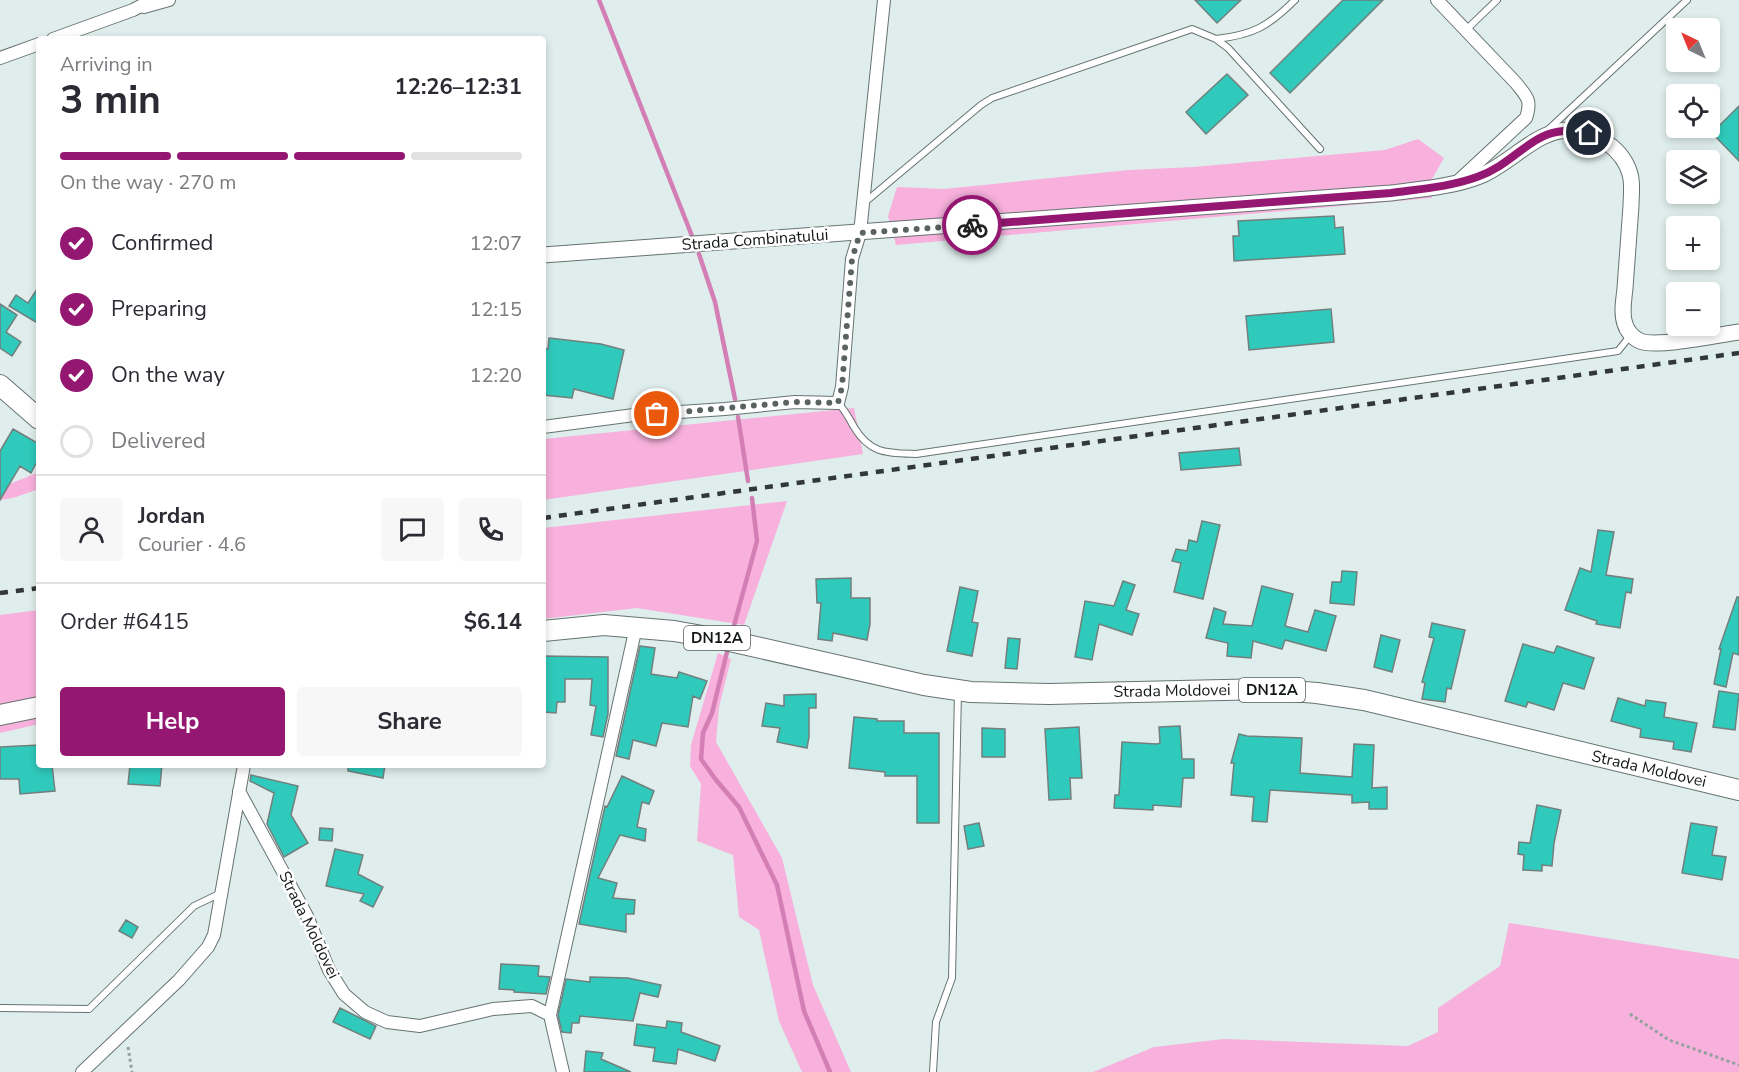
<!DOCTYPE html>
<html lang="en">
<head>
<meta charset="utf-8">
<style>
	:root { --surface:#fff; --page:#f7f7f7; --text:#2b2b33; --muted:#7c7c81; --line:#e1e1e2; --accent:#941772 }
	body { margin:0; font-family:"Nunito Sans",sans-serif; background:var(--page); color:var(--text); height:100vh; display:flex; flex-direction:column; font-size:22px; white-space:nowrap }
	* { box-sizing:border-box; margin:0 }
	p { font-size:20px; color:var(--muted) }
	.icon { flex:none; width:33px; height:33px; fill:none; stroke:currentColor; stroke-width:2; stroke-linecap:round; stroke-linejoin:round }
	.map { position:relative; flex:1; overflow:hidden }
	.details { position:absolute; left:36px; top:36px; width:510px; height:732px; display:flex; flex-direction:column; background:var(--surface); border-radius:6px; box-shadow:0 3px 9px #0003 }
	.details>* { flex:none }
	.needle { width:39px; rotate:317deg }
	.buttons { position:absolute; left:1666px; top:18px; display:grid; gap:12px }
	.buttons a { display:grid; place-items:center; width:54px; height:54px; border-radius:6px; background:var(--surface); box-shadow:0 3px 9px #0003; font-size:30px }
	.pin { position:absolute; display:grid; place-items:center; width:51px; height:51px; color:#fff; margin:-26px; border:3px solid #fff; border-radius:50%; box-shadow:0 2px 6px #0007 }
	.courier { position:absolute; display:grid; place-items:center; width:60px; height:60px; margin:-30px; border:4px solid #941772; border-radius:50%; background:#fff; color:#222; box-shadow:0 2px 8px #0007 }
	.summary em { font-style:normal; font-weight:700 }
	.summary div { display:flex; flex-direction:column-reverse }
	.summary { display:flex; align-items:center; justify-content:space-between; height:102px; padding:0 24px }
	h1 { font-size:39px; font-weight:700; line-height:45px }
	.bar { display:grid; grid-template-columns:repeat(4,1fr); gap:9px 6px; align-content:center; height:72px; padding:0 24px }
	.bar i { height:8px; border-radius:4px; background:var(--line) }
	.bar .on { background:var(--accent) }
	.bar p { grid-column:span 4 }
	.line { display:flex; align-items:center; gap:15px; padding:0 24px; border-top:2px solid var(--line) }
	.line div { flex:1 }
	.round { display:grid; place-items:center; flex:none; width:63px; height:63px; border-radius:6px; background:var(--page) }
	ol { padding:0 24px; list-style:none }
	li { display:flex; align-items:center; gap:18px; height:66px }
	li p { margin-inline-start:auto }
	li .icon { padding:6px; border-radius:50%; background:var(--accent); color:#fff; stroke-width:4 }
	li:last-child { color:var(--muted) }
	li i { width:33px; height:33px; border:3px solid var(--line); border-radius:50% }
	.primary-button { display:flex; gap:12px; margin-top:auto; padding:12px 24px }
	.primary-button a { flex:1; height:69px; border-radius:6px; background:var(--accent); color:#fff; font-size:24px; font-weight:700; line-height:69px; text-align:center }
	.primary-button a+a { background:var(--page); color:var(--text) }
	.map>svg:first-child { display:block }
	.green { fill:#f7b1dc }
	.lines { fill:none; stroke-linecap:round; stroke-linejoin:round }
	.stream { stroke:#d37eb4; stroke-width:4.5 }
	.building { fill:#2fcabb; stroke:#727f7d; stroke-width:1.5 }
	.service-casing { stroke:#667371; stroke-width:8 }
	.minor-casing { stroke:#667371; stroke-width:14 }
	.tertiary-casing { stroke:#667371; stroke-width:17 }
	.primary-casing { stroke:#667371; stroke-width:22 }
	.path { stroke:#94a09e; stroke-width:3; stroke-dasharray:3 3; stroke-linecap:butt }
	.service { stroke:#fff; stroke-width:6 }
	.minor { stroke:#fff; stroke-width:12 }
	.tertiary { stroke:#fff; stroke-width:15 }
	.primary { stroke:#fff; stroke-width:20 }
	.rail { stroke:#313837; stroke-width:4.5; stroke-dasharray:8 8; stroke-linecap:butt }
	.done { stroke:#5a6362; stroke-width:6; stroke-dasharray:0 10.8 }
	.route { stroke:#941772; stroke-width:8 }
	.labels { text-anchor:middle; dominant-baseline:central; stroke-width:5; stroke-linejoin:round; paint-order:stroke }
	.shield { fill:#fff; stroke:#5a5d5d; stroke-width:1.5 }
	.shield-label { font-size:15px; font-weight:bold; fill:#131817 }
	.street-label { font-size:16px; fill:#131817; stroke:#fff }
</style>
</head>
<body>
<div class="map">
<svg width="1739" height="1072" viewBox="0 0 1739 1072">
	<rect width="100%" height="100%" fill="#dfeeec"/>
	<path class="green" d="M1418,139l26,19 -12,21v19l-536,47 -8,-29 9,-29 47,2 185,-19 64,-3 192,-17z
		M854,408l9,46 -320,46v-61z
		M39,472v17l-26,9 -13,2v-12z
		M787,501l-43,124 -107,-17 -94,11v-91z
		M39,610v114l-39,9v-118z
		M718,653l13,6 -12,48 -3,35 66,116 31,127 38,87h-49l-23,-51 -20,-91 -20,-13 -6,-62 -36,-14 4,-57 -11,-18 1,-21z
		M1509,923l230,36v113h-646l61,-25 70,-8 184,7 30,-14v-24l62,-42z"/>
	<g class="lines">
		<path class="stream" d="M599,0l93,236
			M699,254l16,48 20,97
			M738,417l10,64
			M732,633l25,-92 -5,-43
			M728,648l-16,65 -9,20 -2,26 15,21 23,27 38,78 27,126 26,61"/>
	</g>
	<path class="building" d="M1195,0h46l-24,23z
		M1343,0h40l-93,93 -20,-20z
		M1227,74l21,21 -42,39 -20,-22z
		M1739,106v55l-27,-28z
		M1334,216l1,12 8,-1 2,27 -111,7 -1,-25h6l-1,-15z
		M39,286v38l-30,-18 7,-11 12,8z
		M0,304l17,11 -11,17 15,10 -9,14 -12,-8z
		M1331,309l3,33 -85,8 -3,-34z
		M549,338l52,6 23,6 -11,49 -39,-10 -2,9 -29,-3v-47l5,1z
		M13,429l26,15v14l-8,15 -11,-7 -20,34v-49z
		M1239,448l2,17 -60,5 -2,-17z
		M1202,521l18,4 -17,74 -29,-7 7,-29 -9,-2 4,-12 11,2 2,-11 8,2z
		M1598,530l16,2 -8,43 27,4 -2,14 -5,-1 -6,36 -24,-4 1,-3 -32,-11 15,-42 11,4z
		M1342,571l15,1 -3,33 -24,-2 2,-21h9z
		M851,578v20h19v26l-3,16 -34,-7 -1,8 -14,-2 3,-36h-4l-1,-24z
		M1123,581l12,4 -9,25 13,4 -7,21 -33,-11 -7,36 -17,-3 10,-56 29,5z
		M1262,586l31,8 -8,32 23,6 7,-22 21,6 -10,35 -41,-11 -3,9 -29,-8 -2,17 -24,-2 1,-13 -22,-5 8,-30 12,4 -3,12 29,2z
		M960,587l18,4 -6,31 6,1 -6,33 -25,-5z
		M1737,597h2v58l-6,-2 -7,34 -12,-3 7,-35h-2z
		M1432,623l33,7 -14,59 -4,-1 -2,14 -23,-3 3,-16 -3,-1 12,-44 -5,-1z
		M1381,635l19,5 -8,32 -18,-5z
		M1008,638l12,1 -3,30 -12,-1z
		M1523,644l31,9 3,-7 37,12 -10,31 -21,-6 -9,27 -26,-8 -2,5 -21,-6z
		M640,646l15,2 -4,26 26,4 2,-6 28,9 -7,18 -7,-3 -5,31 -26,-4 -6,23 -23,-6 -4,19 -13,-3z
		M543,656l65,1v57l-5,23 -12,-2 5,-29 -6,-1 2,-26h-27v23h-8l-1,11 -13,-1z
		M1719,691l20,3 -4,36 -22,-3z
		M816,694v14h-7v29l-2,11 -30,-6 3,-14 -18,-2 4,-23 18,3v-11z
		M1618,698l27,8 1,-6 20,3 -2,14 33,6 -6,29 -18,-3 1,-7 -34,-5 1,-8 -30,-8z
		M854,717l23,2v2h27v12h35v90h-22v-47h-32v-4l-36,-4z
		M1180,726l2,33h12v19h-11l-2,29 -28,-2v5l-39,-2 1,-13h4l3,-53 35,2 3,-1 -1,-16z
		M1079,727l3,51h-12l1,21 -22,1 -4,-71z
		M982,728l23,1v28h-23z
		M1239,734l8,2 55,2 -2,35 52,4 2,-33 20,1 -2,43 15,-1v22h-18v-7l-17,1v-8l-82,-5 -3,32 -15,-1 2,-24 -23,-2 3,-32h-3z
		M39,745v20h13l3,26 -35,3 -1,-15h-19v-32z
		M130,765h32l-2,21 -32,-2z
		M348,765h37l-2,13 -35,-7z
		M251,775l47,11 -7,29 17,28 -24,14 -17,-33 7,-31 -24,-12z
		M622,776l32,15 -5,13 -7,-2 -5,25 9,2 -1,12 -25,-6 -22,43 19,5 -4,15 22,2 -1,14h-8v18l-47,-8 26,-118 2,1z
		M1537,805l24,5 -7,33 -2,23 -10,-1v6l-19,-1 1,-15 -6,-1 1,-12 11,1z
		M979,823l5,23 -16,3 -4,-23z
		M1691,823l26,4 -5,28 14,2 -4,23 -40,-7z
		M320,828l13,1 -1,12 -13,-1z
		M335,849l28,6 -5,19 25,13 -10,20 -13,-6 4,-7 -38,-8z
		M126,920l12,7 -6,11 -13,-7z
		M501,964l38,2 -1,10 12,1 -4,17 -32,-2v-2l-15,-1z
		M590,977l38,1 33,7 -3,12 -18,-4 -7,28 -53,-5 -1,7h-7l-1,10 -9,-1 -4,-17 8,-36 24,3z
		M340,1008l36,18 -6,13 -37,-17z
		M667,1021l15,2 -1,9 39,14 -5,15 -37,-12 -2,15 -23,-3 2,-13 -21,-3 3,-21 29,4z
		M586,1051l17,2 -2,6 30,13h-47z"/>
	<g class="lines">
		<g class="service-casing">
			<path id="service" d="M1466,30l31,-30
				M1216,39c37,-4 53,-13 79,-39
				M1549,129l138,-129
				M864,203l117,-98 11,-7 200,-69 24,10 12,9 92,101
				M838,403c7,7 11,15 16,24 16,27 33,26 62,27l702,-103 12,-15
				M0,1008l89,1 105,-103 27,-13
				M933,1072l3,-50 16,-44 6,-286"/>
		</g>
		<g class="minor-casing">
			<path id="minor" d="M1437,0l79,83c11,14 16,17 10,35l-71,66
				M144,7l25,-7
				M53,39l80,-29 19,-10
				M0,58l39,-14
				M543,427l91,-12 91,-6 70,-7 43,1 4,-16 10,-128 8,-26 24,-233
				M239,791l68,125 22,54 15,24 21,18 22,10 33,4 73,-17 39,-3 18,9
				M82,1072l97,-92 29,-33 6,-12 30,-170
				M563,1072l-13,-57 86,-388"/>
		</g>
		<g class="tertiary-casing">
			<path id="tertiary" d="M543,255l848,-62c30,-4 61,-6 89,-17 32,-13 58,-48 92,-46 25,2 51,19 58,44 3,10 1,22 1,32 -2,27 -4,54 -6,82 -1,11 -4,25 0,36 2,7 8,14 15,17 16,7 78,-6 99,-9"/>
		</g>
		<g class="primary-casing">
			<path id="primary" d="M0,385l39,34
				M543,631l61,-6 70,6 51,9 199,45 47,7 78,2 218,-5 50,4 47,7 375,90
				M0,715l39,-8"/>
		</g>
		<path class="path" d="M1630,1014l39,26 70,25
			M128,1047l4,25"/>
		<use href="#service" class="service"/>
		<use href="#minor" class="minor"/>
		<use href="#tertiary" class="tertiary"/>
		<use href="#primary" class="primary"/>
		<path class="rail" d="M543,518l1196,-165
			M0,593l39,-5"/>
	</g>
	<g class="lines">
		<path class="done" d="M657,414l138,-12 43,1 4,-16 10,-128 8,-26 112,-8"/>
		<path class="route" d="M972,225l419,-32c29,-4 58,-6 86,-16 47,-17 56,-56 112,-44"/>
	</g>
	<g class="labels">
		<g class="shield">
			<rect x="684" y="626" width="66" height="24" rx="4.5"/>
			<rect x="1239" y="678" width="66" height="24" rx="4.5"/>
		</g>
		<g class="shield-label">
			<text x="717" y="638">DN12A</text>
			<text x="1272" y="690">DN12A</text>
		</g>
		<g class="street-label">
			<text transform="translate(755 240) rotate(-4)">Strada Combinatului</text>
			<text transform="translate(1172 691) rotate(-1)">Strada Moldovei</text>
			<text transform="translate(1649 769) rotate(13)">Strada Moldovei</text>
			<text transform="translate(309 925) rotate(64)">Strada Moldovei</text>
		</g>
	</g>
</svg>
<div class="buttons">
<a><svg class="needle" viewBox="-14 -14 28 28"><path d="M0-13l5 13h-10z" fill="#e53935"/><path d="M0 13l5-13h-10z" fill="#7c7c81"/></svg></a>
<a><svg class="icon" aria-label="locate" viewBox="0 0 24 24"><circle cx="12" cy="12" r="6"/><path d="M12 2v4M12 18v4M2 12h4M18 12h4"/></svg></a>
<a><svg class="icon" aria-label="layers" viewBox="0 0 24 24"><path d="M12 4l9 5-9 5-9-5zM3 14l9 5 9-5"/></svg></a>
<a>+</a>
<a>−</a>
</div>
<div class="pin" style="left:657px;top:414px;background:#ea580c"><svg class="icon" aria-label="bag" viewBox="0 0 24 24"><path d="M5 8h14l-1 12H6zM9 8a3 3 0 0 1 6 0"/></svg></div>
<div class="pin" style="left:1589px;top:133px;background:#1f2937"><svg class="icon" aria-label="home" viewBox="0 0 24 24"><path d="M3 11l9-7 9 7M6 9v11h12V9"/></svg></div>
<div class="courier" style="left:972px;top:225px"><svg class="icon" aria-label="bike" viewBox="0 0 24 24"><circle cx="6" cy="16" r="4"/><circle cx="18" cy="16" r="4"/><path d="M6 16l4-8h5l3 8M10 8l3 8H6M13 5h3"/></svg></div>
<section class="details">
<div class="summary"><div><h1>3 min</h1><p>Arriving in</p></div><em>12:26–12:31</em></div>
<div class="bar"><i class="on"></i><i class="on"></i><i class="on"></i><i></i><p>On the way · 270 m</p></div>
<ol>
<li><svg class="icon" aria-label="check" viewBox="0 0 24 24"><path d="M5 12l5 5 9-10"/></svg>Confirmed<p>12:07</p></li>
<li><svg class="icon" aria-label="check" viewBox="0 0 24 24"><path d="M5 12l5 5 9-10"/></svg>Preparing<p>12:15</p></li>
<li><svg class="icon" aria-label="check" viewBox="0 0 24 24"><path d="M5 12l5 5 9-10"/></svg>On the way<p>12:20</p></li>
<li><i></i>Delivered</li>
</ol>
<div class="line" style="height:108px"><a class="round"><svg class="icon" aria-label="person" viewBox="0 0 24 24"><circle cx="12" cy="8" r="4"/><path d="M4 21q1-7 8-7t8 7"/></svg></a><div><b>Jordan</b><p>Courier · 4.6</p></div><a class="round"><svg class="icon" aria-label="chat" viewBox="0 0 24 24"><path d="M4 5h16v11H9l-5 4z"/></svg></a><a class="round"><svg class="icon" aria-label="phone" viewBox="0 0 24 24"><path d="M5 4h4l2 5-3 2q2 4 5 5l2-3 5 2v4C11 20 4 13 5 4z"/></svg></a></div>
<div class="line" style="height:78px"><div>Order #6415</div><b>$6.14</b></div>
<div class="primary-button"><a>Help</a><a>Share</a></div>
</section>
</div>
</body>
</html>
